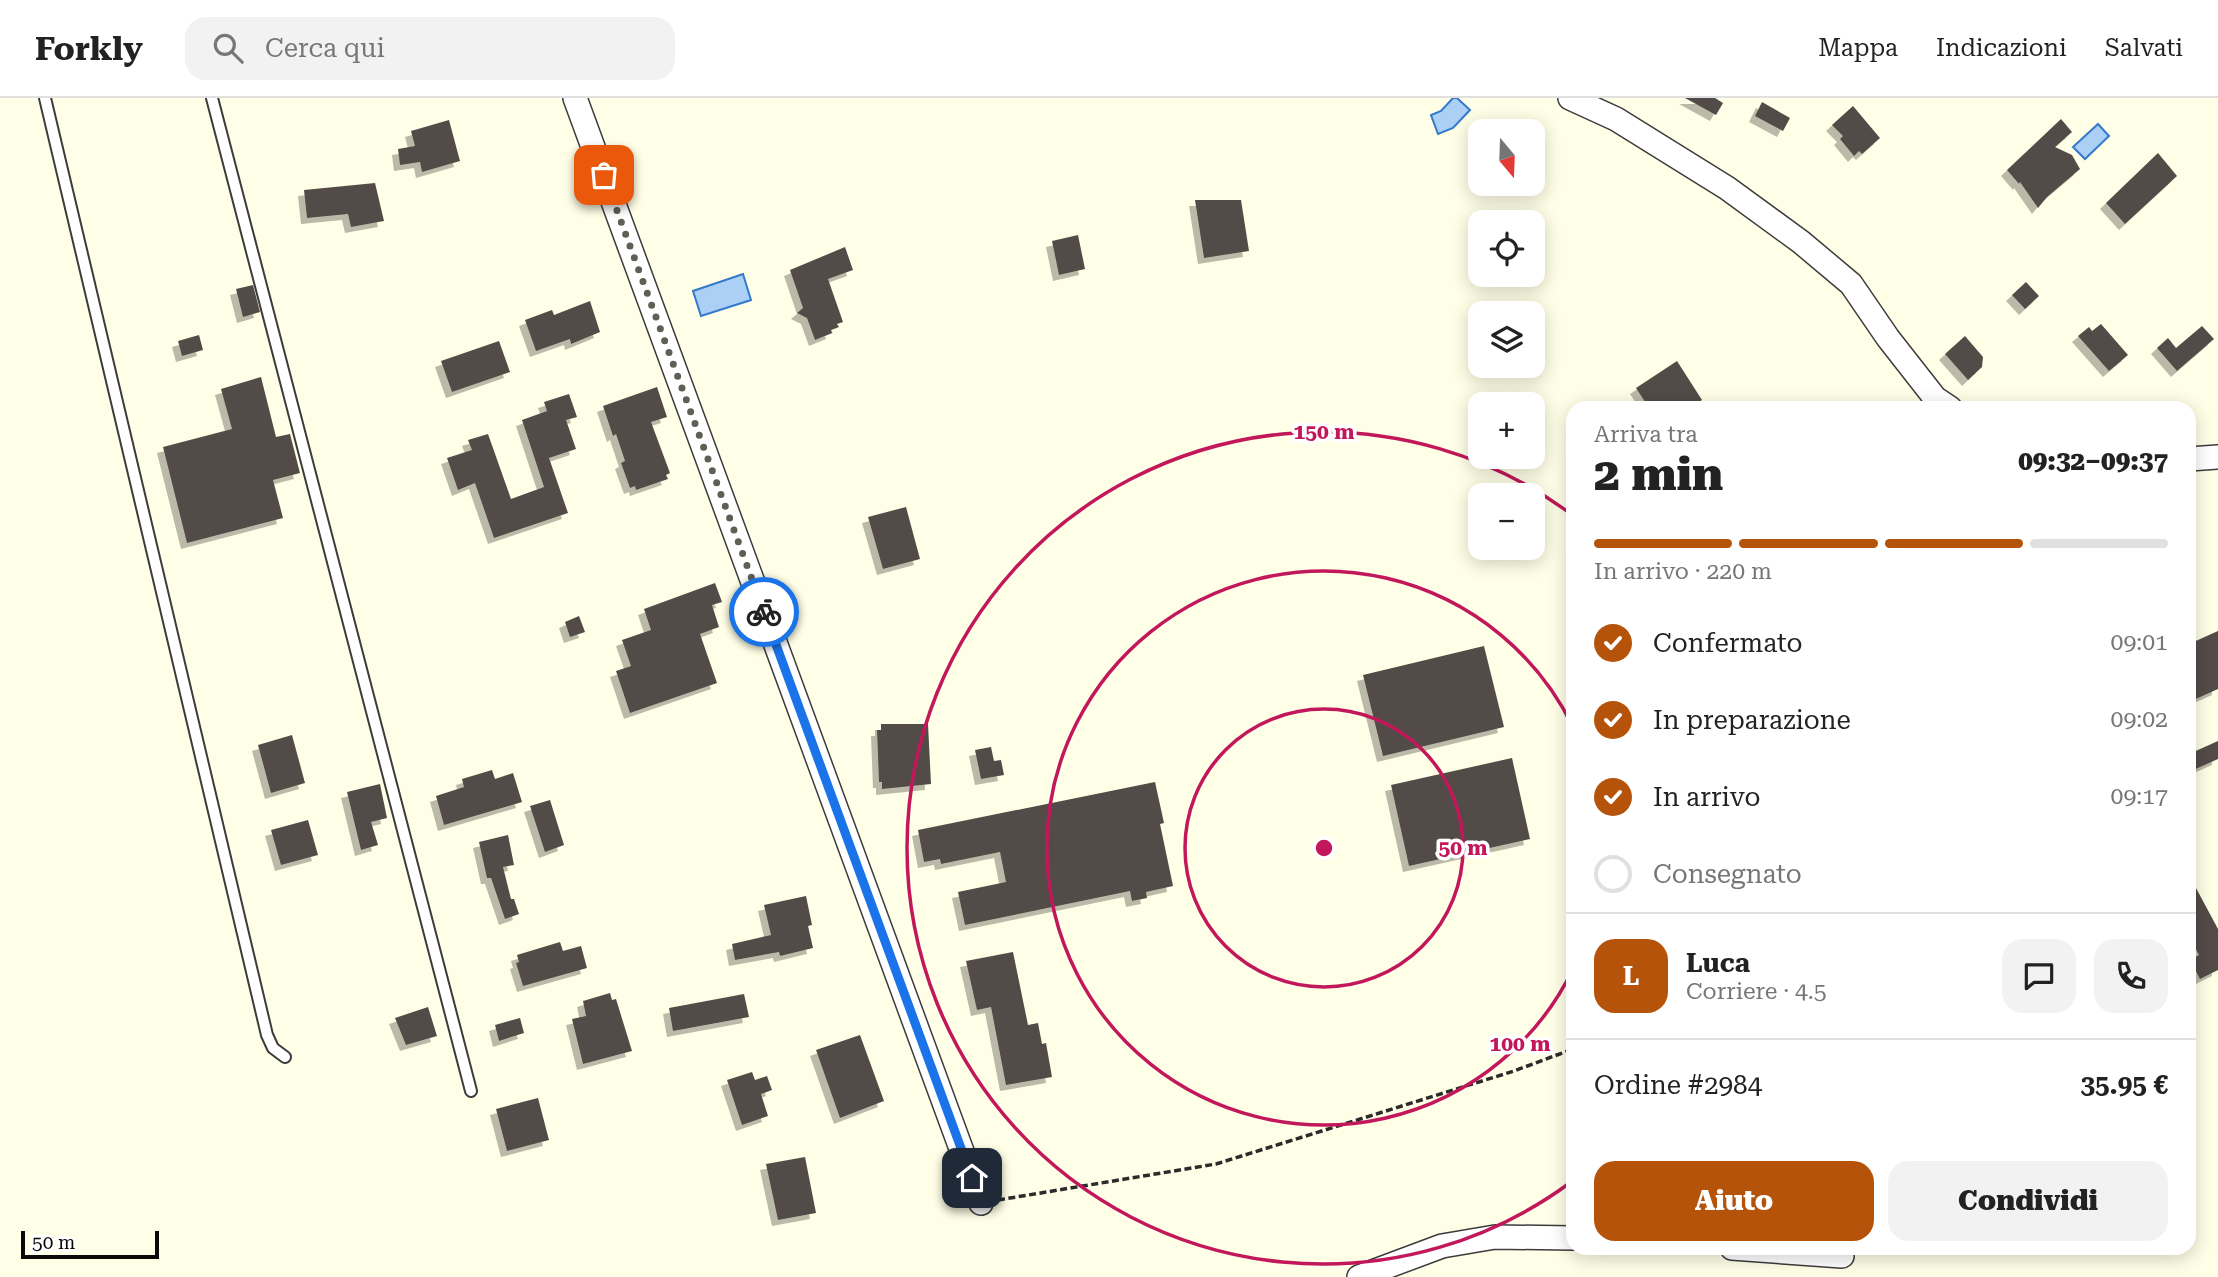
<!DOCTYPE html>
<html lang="it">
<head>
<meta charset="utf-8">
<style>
	:root { --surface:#fff; --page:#f2f2f2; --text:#222; --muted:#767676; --line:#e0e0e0; --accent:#b45309 }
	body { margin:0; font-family:"Roboto Serif",serif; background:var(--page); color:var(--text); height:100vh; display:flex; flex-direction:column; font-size:26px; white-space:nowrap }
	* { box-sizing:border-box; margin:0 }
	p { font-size:23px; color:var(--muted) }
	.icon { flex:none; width:38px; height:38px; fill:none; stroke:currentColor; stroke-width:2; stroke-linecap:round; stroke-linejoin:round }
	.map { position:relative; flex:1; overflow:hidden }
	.panel { position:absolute; left:1566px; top:303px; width:630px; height:854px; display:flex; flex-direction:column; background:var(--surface); border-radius:21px; box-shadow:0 4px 18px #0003 }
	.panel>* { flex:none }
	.needle { width:46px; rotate:161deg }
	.buttons { position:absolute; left:1468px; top:21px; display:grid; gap:14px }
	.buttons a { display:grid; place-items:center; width:77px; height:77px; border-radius:14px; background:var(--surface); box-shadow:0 4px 18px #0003; font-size:35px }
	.scale { position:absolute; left:21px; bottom:18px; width:138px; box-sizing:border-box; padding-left:7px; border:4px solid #090909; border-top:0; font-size:19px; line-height:24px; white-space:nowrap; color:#090909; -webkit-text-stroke:5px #fff; paint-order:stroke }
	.pin { position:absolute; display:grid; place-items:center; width:60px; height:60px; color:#fff; margin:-30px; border-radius:14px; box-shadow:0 4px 10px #0006 }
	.courier { position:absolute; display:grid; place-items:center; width:70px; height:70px; margin:-35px; border:5px solid #1a73e8; border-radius:50%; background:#fff; color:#222; box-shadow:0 2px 9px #0007 }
	.overview em { font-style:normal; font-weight:800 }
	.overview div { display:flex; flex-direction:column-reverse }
	.overview { display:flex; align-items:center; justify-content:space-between; height:119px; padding:0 28px }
	h1 { font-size:46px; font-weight:800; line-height:52px }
	.bar { display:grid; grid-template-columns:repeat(4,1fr); gap:10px 7px; align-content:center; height:84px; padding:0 28px }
	.bar i { height:9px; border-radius:5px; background:var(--line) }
	.bar .on { background:var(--accent) }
	.bar p { grid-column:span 4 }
	.line { display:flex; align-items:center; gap:18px; padding:0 28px; border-top:2px solid var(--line) }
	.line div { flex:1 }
	.round { display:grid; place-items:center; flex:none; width:74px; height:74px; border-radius:21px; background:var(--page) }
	ol { padding:0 28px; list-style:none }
	li { display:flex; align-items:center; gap:21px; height:77px }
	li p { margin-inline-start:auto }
	li .icon { padding:7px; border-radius:50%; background:var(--accent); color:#fff; stroke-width:4 }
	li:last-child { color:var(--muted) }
	li i { width:38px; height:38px; border:4px solid var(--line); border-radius:50% }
	.button { display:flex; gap:14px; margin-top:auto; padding:14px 28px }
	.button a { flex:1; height:80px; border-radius:21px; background:var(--accent); color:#fff; font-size:28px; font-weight:800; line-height:80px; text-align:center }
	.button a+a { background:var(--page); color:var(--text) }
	header { display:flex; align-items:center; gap:42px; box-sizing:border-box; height:98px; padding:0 35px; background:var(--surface); border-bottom:2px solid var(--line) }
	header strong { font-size:33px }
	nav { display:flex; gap:38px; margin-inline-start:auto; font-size:24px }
	.search { width:490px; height:63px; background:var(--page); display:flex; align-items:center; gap:18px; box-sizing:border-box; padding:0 24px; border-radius:21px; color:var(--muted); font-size:26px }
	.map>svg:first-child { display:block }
	.water { fill:#abcff5; stroke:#3379cc; stroke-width:2 }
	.building { fill:#524c46; filter:url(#shadow) }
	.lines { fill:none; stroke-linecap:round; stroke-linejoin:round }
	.lane-casing { stroke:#3c3c3c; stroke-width:14 }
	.street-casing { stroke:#3c3c3c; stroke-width:26 }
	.path { stroke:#2b2b2b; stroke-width:3.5; stroke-dasharray:7 3.5; stroke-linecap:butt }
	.lane { stroke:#fff; stroke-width:10 }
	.street { stroke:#fff; stroke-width:23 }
	.done { stroke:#5f5f56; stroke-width:7; stroke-dasharray:0 12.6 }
	.route { stroke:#1a73e8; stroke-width:9 }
	.ring { fill:none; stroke:#c2185b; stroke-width:3.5 }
	.centre { fill:#c2185b; stroke:#fff; stroke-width:3.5 }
	.ring-label { font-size:21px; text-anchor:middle; font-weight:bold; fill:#c2185b; stroke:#fff; stroke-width:7; stroke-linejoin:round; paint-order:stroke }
</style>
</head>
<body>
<header>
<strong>Forkly</strong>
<div class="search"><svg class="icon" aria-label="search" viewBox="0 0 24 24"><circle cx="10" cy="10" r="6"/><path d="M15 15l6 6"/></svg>Cerca qui</div>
<nav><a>Mappa</a><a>Indicazioni</a><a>Salvati</a></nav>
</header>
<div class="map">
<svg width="2218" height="1179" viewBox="0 0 2218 1179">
	<defs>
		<filter id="shadow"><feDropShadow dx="-6" dy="6" stdDeviation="0" flood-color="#0004"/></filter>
	</defs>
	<rect width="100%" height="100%" fill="#fffee6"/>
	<path class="water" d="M1453,0h4l13,12 -17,18 -15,6 -7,-19 10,-4z
		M2098,26l11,12 -24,23 -12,-12z
		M743,176l8,26 -50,16 -8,-25z"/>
	<path class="building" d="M1685,0h30l8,5 -7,12z
		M1762,4l28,16 -7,13 -28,-15z
		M1853,8l27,32 -18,16 -3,-3 -5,5 -14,-17 3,-3 -11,-11z
		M2061,21l11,13 -17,15 17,8 8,14 -33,28 -9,11 -18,-26 -1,2 -12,-14z
		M449,22l11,41 -38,11 -2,-10 -20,3 -2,-16 17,-3 -4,-15z
		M2158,55l19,23 -52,48 -19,-21z
		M375,85l9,38 -33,6 -3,-13 -41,4 -3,-28z
		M1195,102h46l8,51 -45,7z
		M1078,137l7,34 -26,6 -7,-34z
		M845,149l8,23 -25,9 15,43 -6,2 2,3 -8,3 1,3 -17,7 -8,-22 -10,-5 6,-5 -13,-38z
		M2026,184l13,14 -14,13 -13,-14z
		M253,187l7,27 -17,5 -7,-28z
		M590,203l10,31 -29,12 -1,-5 -34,12 -11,-31 27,-10 2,5z
		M2101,226l27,31 -19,16 -31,-35 11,-9 3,4z
		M2202,228l12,13 -37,32 -20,-23 11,-10 8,10z
		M199,237l4,15 -21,6 -4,-15z
		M1965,238l18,21 -1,10 -14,13 -23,-26z
		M499,243l11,31 -58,20 -11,-31z
		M1677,263l25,39 -12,8h-41l-13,-20z
		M261,279l15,60 14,-3 10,39 -27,7 10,38 -96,25 -24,-96 69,-18 -11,-40z
		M657,289l10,30 -16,5 19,51 -4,2 2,4 -32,11 -1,-4 -5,2 -9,-25 4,-2 -9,-27 -3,2 -10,-30z
		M569,296l8,23 -11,3 10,29 -27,9 19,55 -74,25 -19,-55 -17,7 -11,-32 25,-8 -4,-10 20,-6 23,65 33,-12 -22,-67 25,-9 -3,-9z
		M906,409l14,52 -37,10 -15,-52z
		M715,485l7,19 -10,3 7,22 -19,7 17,49 -87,30 -14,-42 15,-5 -9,-26 29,-10 -7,-21z
		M579,518l6,16 -15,5 -5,-15z
		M2218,533v58l-29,13v-58z
		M1484,548l20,81 -121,29 -20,-81z
		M881,626h47l3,60 -49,5v-7h-3l-2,-52h4z
		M292,637l13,48 -34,10 -13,-48z
		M2218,643v18l-29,13v-18z
		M991,649l3,14 7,-1 3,15 -23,4 -6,-29z
		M1512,660l18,81 -121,27 -18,-81z
		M492,672l3,9 18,-6 9,29 -78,23 -8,-29 28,-9 -2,-8z
		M1155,684l9,41 -4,1 13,62 -27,6 1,6 -15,3 -2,-10 -165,34 -7,-33 48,-10 -6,-30 -59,12 -1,-5 -16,3 -6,-32z
		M380,686l7,34 -16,4 7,23 -17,5 -14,-58z
		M550,702l14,45 -19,7 -15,-46z
		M308,722l10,35 -37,10 -10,-35z
		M508,737l6,30 -11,2 8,32h3l5,15 -14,5 -14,-41h-4l-8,-36z
		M2189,777l29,54v41l-18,9 -10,-19 9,-5 -10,-19z
		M806,798l6,29 -4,1 5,22 -33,8 -1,-4 -44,8 -3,-16 39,-9 -7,-30z
		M560,844l3,9 18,-5 6,22 -64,18 -7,-23 3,-1 -2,-7z
		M1013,854l15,73 10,-2 4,21 4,-1 6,34 -46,8 -15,-78 -14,3 -11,-49z
		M610,895l2,7 4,-1 16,52 -49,13 -11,-45 14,-3 -3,-15z
		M744,896l5,23 -76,14 -4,-23z
		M428,909l9,29 -31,9 -11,-27z
		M520,920l4,15 -25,8 -4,-16z
		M860,937l24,66 -44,17 -24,-68z
		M752,974l3,8 12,-4 5,14 -11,4 7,22 -26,9 -15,-45z
		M538,1000l11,42 -42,11 -11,-42z
		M805,1059l11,56 -38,7 -12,-56z"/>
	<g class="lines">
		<g class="lane-casing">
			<path id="lane" d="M45,0l222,937 6,13 12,9
				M212,0l259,993"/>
		</g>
		<g class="street-casing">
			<path id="street" d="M575,0l406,1105
				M1570,0l46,21 111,69 74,54 50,42 37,54 47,60 15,10
				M2189,361l29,-2
				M1732,1150l110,8
				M1359,1179l83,-31 53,-9 78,1"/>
		</g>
		<path class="path" d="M998,1102l218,-36 298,-93 59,-22"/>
		<use href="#lane" class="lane"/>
		<use href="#street" class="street"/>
	</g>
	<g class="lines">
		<path class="done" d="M604,77l160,437"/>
		<path class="route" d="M764,514l208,566"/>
	</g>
	<g class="ring">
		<circle cx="1324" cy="750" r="139"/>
		<path d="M1573 871A277 277 0 1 1 1573 629"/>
		<path d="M1571 1084A416 416 0 1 1 1571 416"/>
	</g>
	<circle cx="1324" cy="750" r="10" class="centre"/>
	<g class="ring-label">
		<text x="1324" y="341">150 m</text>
		<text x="1463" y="757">50 m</text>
		<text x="1520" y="953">100 m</text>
	</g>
</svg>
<div class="buttons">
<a><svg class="needle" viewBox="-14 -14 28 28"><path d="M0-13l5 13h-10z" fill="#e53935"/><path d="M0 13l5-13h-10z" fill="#767676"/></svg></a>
<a><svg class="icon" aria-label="locate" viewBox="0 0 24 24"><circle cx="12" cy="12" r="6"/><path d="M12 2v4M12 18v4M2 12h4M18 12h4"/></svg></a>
<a><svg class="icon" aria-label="layers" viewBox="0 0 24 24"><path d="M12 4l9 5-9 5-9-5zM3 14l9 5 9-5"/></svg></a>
<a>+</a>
<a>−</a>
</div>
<div class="scale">50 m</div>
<div class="pin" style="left:604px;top:77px;background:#ea580c"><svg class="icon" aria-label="bag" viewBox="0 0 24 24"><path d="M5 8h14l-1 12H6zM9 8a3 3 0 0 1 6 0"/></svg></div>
<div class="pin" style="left:972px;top:1080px;background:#1f2937"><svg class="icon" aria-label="home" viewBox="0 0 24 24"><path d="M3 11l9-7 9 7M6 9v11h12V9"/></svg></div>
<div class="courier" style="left:764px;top:514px"><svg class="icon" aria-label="bike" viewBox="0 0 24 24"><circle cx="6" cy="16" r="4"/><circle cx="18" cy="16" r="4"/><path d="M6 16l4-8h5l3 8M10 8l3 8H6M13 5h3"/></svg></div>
<section class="panel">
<div class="overview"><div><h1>2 min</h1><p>Arriva tra</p></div><em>09:32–09:37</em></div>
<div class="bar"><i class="on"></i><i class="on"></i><i class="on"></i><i></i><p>In arrivo · 220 m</p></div>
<ol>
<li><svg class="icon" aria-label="check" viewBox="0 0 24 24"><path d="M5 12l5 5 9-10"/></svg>Confermato<p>09:01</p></li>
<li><svg class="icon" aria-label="check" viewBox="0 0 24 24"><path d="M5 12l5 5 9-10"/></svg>In preparazione<p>09:02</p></li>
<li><svg class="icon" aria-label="check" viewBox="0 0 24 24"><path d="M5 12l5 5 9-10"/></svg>In arrivo<p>09:17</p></li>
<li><i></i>Consegnato</li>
</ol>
<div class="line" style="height:126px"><b class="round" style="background:var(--accent);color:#fff">L</b><div><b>Luca</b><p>Corriere · 4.5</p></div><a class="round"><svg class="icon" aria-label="chat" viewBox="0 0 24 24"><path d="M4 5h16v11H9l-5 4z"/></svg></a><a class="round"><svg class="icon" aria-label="phone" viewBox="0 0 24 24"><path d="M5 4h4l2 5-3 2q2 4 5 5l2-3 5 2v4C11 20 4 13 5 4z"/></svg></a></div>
<div class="line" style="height:91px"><div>Ordine #2984</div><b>35.95 €</b></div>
<div class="button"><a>Aiuto</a><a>Condividi</a></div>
</section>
</div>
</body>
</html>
